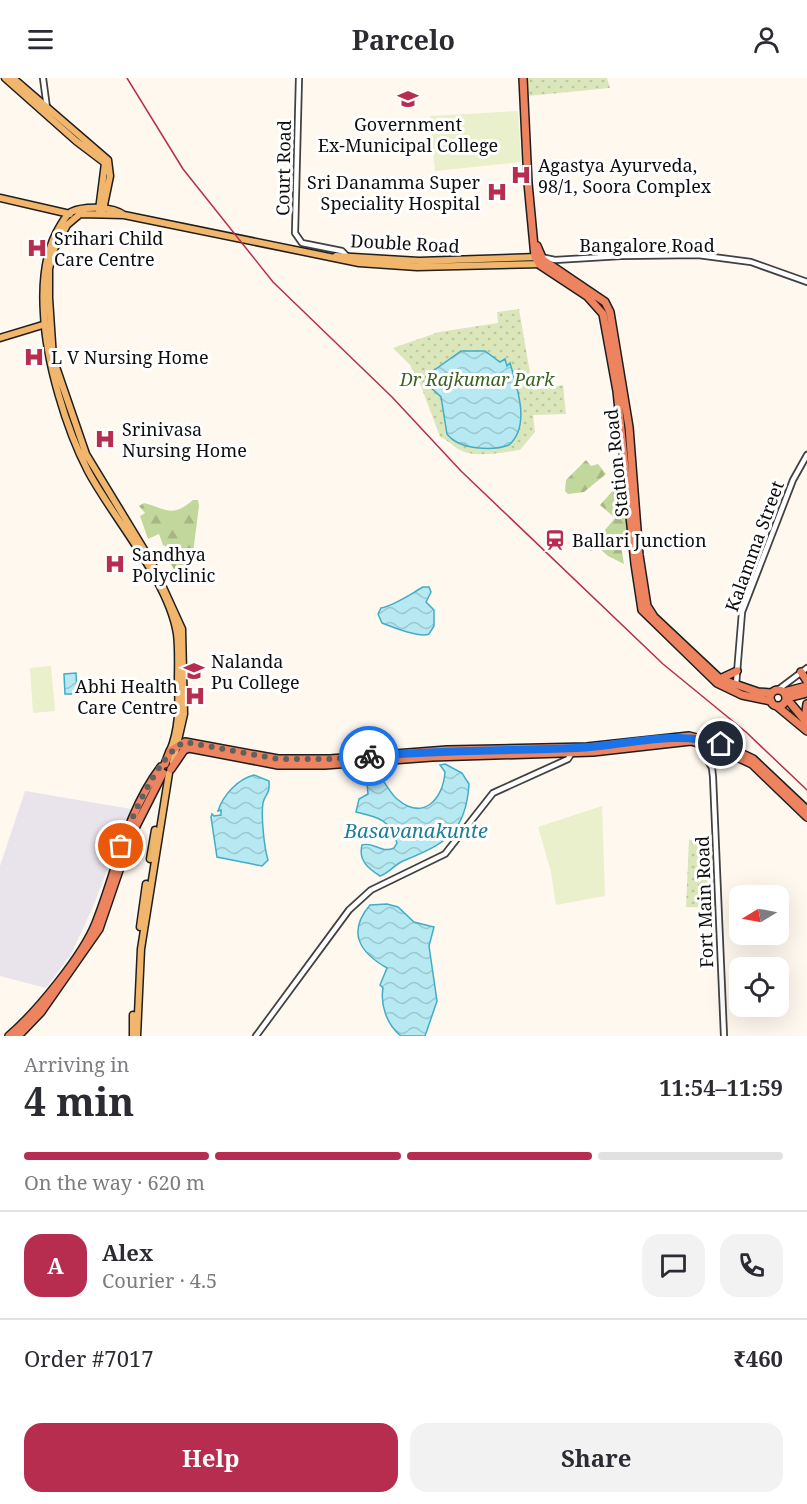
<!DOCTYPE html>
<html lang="en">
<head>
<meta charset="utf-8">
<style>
	:root { --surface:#fff; --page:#f2f2f3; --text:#2b2b33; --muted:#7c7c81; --line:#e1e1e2; --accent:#b72d50 }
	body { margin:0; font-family:"Noto Serif",serif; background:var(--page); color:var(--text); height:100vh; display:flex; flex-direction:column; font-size:22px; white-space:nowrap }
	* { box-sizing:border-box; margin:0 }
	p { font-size:20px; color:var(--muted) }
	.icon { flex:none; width:33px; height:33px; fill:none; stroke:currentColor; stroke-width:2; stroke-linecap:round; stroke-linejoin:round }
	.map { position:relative; height:958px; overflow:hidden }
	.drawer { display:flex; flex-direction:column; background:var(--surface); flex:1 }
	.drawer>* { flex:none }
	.needle { width:39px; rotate:260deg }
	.tools { position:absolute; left:729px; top:807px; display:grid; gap:12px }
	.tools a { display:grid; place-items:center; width:60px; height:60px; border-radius:12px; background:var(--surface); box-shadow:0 6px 24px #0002; font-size:30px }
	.pin { position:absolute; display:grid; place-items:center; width:51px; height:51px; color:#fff; margin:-26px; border:3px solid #fff; border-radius:50%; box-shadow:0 2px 6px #0007 }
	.courier { position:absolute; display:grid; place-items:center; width:60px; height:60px; margin:-30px; border:4px solid #1a73e8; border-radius:50%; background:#fff; color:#222; box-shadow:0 2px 8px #0007 }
	.summary em { font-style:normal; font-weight:700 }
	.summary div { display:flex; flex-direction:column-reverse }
	.summary { display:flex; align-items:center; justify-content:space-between; height:102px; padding:0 24px }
	h1 { font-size:39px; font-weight:700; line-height:45px }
	.bar { display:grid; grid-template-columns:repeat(4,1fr); gap:9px 6px; align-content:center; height:72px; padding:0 24px }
	.bar i { height:8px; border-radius:4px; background:var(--line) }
	.bar .active { background:var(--accent) }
	.bar p { grid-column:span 4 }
	.line { display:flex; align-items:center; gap:15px; padding:0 24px; border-top:2px solid var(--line) }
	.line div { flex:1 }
	.round { display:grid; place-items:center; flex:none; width:63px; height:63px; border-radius:18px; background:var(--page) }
	.cta { display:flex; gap:12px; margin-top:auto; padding:12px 24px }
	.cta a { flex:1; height:69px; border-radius:18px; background:var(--accent); color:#fff; font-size:24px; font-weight:700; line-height:69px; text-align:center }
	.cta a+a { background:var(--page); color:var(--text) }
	header { display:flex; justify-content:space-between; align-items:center; height:78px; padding:0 24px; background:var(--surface); font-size:27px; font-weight:700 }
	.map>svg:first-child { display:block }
	.industrial { fill:#e9e3ec }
	.forest { fill:url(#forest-firs) }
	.park { fill:url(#park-dots) }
	.pitch { fill:#eaefcc }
	.water { fill:url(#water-waves); stroke:#41adc6; stroke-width:1.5 }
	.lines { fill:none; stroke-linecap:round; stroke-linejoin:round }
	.minor-casing { stroke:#414141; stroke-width:8 }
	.major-casing { stroke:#1f1f1f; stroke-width:9 }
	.highway-casing { stroke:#1f1f1f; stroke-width:10 }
	.minor { stroke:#fff; stroke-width:4.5 }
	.major { stroke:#f1b66c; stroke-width:6 }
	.highway { stroke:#ed835f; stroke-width:7 }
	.rail { stroke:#b72d50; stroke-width:1.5 }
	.done { stroke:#62605d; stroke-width:6; stroke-dasharray:0 10.8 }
	.route { stroke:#1a73e8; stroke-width:8 }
	.labels { text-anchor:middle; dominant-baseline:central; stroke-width:6; stroke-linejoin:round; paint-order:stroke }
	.poi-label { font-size:18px; fill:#0e0e0e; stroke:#fff; text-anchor:start }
	.street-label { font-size:18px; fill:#0e0e0e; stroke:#fff }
	.park-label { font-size:18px; font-style:italic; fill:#3c6221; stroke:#fff }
	.water-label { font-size:20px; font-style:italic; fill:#1d7d99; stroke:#fff }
</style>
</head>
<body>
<header><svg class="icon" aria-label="menu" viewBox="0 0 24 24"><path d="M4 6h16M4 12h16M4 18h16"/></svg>Parcelo<svg class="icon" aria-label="person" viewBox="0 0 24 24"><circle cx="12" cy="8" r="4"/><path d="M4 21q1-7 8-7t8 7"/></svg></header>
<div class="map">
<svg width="807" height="958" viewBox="0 0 807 958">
	<defs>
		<pattern id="forest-firs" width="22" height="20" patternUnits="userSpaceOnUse" patternTransform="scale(1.5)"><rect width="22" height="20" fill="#c2d79b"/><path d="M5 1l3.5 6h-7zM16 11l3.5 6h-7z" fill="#a6b784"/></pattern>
		<pattern id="park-dots" width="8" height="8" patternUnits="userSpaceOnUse" patternTransform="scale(1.5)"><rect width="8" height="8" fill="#dbe7bb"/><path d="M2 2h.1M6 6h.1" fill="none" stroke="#bbc5a0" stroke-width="1.8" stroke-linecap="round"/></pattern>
		<pattern id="water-waves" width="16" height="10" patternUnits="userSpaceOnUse" patternTransform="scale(1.5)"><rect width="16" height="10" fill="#b7e9f3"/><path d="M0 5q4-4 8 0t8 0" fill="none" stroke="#9cc7cf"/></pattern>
	</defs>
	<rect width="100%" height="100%" fill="#fef8ef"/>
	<path class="industrial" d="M25,713l106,18 -39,100 -21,45 -25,34 -46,-12v-110z"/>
	<path class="forest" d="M586,382l5,6 7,-2 8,10 -22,18 -16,2 -3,-3 1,-11z
		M625,399l7,63 -11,6 3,18 -16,-8 -10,-9 -7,4 -2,-2 26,-31 -15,-13z
		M193,422h5l1,6 -6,47 -13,28 -13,-25 8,-5 -12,-6 -4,-11 -11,5 -8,-23 5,-3 -6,-7 5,-3c23,6 28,15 49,-3z"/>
	<path class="park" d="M526,0h81l3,10 -82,8z
		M519,231l14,81 30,-5 3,29 -33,1 2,17 -15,18c-17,2 -46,9 -62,-1 -7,-5 -12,-10 -18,-12l-19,-51 -11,-21 -17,-17 46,-16 59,-9 -1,-11z
		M716,761l1,69 -31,-1 3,-67z"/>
	<path class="pitch" d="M518,33l3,51 -86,9 -5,-55z
		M51,588l4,45 -22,2 -3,-45z
		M602,728l3,90 -49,9 -5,-33 -13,-45z"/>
	<path class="water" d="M461,273h24l15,11 5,-3 2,7 3,-3c7,24 21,63 -1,82 -16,6 -50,5 -62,-11l-6,-37 -13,-12 -2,-9z
		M423,509h6l2,5 -5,10 8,8v16l-5,8c-8,4 -37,-7 -47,-11l-4,-9 3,-6c14,-3 28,-13 42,-21z
		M76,595l1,21h-12l-1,-20z
		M445,686l17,9 7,11c-3,49 -24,60 -66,77 -9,4 -14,12 -23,15 -11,-7 -22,-15 -18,-31 11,-4 19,9 32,3l3,-5c-7,-24 -19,-26 -41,-31l3,-13 9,-5 -1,-10 12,-8c7,7 11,17 18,23 26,22 46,1 48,-27l-5,-7z
		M254,697l15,6c1,15 -4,12 -6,22 -2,13 1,44 5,57l-6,6 -45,-9 -6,-40 1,-3 2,2 7,-1v-5l-3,1c5,-16 20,-32 36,-36z
		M387,826l11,3 16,15 20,5 -5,19 8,55 -12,35h-24c-14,-11 -21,-31 -18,-48l-3,-3 7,-17c-28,-16 -40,-36 -17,-63z"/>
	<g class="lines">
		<g class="minor-casing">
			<path id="minor" d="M43,0l4,30
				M299,0l-4,155 7,10 40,8 5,5
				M541,179l14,3 66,-4 77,-1 53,7 56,20
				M736,607l6,-73 51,-132 14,-25
				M779,611l28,-21
				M698,665l14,25 1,9 11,259
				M712,690l10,-18
				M256,958l93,-126 22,-20 74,-36 48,-61 75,-34 5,-8"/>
		</g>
		<g class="major-casing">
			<path id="major" d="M5,0l71,63 29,22 -6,47
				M13,0l95,82 2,16 -7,34
				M0,120l70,16
				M124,137c-11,-9 -40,-9 -53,-3 -5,3 -8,9 -11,14 -16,26 -18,58 -16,88 2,47 22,115 44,157 25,47 81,110 89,163 2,16 1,33 1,50 1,23 1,46 -8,67
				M336,178l83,5 119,-4
				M0,260l46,-14
				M173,684l11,-48 -2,-85 -31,-68 -65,-107 -33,-96 -4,-60v-29l5,-20 13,-24 13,-11 44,1 235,48 58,4 127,-3
				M150,781l5,-29
				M140,849l6,-43
				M133,958v-21
				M137,958l4,-87 28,-176"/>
		</g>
		<g class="highway-casing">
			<path id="highway" d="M523,0l5,105 7,74 5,8 47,31 16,18 14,77 18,173 7,46 75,73 25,12 29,6
				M537,168l6,14 62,42 5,10 19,115 10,128 8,51 7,11 66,62 38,13 13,1
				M801,594l6,9
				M720,601l17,-8
				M770 620a8 8 0 1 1 16 0a8 8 0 1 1-16 0Z
				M784,614l23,-6
				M787,620l20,-5
				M787,621l20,24
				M778,629l29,24
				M805,641l2,-15
				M165,686l5,-13 15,-9 93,17h52l117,-9 140,-3 102,-11 32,8 32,15 54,51
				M171,691l13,-19 5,-2 89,17h47l107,-8 161,-5 98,-11 31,9 30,14 55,53
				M9,958c27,-23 74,-80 87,-113 21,-52 30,-110 65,-156
				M18,958l23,-24 58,-83 31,-91 33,-65"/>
		</g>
		<use href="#minor" class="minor"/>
		<use href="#major" class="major"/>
		<use href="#highway" class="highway"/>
		<path class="rail" d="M127,0l56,91 90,113 119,115 69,74 202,193 83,68 61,58"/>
	</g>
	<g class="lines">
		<path class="done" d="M121,768c10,-27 38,-93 64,-104l93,17h52l39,-3"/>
		<path class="route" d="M369,678c69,-6 138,-5 207,-8 49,-2 97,-19 145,-4"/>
	</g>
	<defs>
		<g id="university-bare" transform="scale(1.62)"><path d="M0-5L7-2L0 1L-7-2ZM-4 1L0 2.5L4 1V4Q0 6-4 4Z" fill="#b72d50" stroke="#fff" stroke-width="2.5" paint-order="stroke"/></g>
		<g id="hospital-bare" transform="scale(1.62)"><path d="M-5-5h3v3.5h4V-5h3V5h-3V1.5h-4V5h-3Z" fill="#b72d50" stroke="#fff" stroke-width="2.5" paint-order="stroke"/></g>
		<g id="station-bare" transform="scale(1.62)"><path d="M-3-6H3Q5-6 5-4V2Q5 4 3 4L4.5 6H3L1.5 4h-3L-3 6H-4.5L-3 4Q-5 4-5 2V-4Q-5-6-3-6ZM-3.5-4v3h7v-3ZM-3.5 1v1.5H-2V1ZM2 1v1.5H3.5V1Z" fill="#b72d50" stroke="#fff" stroke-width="2.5" paint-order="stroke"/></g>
	</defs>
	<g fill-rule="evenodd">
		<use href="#university-bare" x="408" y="21"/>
		<use href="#hospital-bare" x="521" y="97"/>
		<use href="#hospital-bare" x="497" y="114"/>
		<use href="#hospital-bare" x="37" y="170"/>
		<use href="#hospital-bare" x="34" y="279"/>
		<use href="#hospital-bare" x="105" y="361"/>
		<use href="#station-bare" x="555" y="462"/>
		<use href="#hospital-bare" x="115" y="486"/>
		<use href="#university-bare" x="194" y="593"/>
		<use href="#hospital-bare" x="195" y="618"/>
	</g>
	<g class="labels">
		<g class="poi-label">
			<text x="408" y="46" text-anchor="middle">Government<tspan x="408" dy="21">Ex-Municipal College</tspan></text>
			<text x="538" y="87">Agastya Ayurveda,<tspan x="538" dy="21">98/1, Soora Complex</tspan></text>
			<text x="480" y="104" text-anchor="end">Sri Danamma Super<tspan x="480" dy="21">Speciality Hospital</tspan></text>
			<text x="54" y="160">Srihari Child<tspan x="54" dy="21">Care Centre</tspan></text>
			<text x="51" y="279">L V Nursing Home</text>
			<text x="122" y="351">Srinivasa<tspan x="122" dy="21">Nursing Home</tspan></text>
			<text x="572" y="462">Ballari Junction</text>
			<text x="132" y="476">Sandhya<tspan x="132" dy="21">Polyclinic</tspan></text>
			<text x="211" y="583">Nalanda<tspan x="211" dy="21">Pu College</tspan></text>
			<text x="178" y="608" text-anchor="end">Abhi Health<tspan x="178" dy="21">Care Centre</tspan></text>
		</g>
		<g class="street-label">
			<text transform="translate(283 90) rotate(-89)">Court Road</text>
			<text transform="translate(405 165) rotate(3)">Double Road</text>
			<text x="647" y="167">Bangalore Road</text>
			<text transform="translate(616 385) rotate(-96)">Station Road</text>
			<text transform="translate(754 468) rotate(-70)">Kalamma Street</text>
			<text transform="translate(704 824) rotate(-92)">Fort Main Road</text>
		</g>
		<g class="park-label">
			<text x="477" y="301">Dr Rajkumar Park</text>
		</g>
		<g class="water-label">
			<text x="416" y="752">Basavanakunte</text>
		</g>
	</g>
</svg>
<div class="tools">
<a><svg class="needle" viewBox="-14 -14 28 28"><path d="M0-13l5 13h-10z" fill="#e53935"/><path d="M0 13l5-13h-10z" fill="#7c7c81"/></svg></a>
<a><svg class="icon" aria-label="locate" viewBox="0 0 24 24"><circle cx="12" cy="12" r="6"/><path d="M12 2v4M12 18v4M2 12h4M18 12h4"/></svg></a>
</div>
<div class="pin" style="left:121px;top:768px;background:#ea580c"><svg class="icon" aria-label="bag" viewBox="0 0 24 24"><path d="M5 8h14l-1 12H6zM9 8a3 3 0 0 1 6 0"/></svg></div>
<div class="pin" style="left:721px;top:666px;background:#1f2937"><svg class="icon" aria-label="home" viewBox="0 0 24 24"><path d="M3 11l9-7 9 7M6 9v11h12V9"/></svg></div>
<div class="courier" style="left:369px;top:678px"><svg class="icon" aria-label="bike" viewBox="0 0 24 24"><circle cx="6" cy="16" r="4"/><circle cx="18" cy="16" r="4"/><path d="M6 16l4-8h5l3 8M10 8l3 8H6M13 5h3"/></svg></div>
</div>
<section class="drawer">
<div class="summary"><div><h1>4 min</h1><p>Arriving in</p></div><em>11:54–11:59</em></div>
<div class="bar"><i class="active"></i><i class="active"></i><i class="active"></i><i></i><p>On the way · 620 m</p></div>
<div class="line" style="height:108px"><b class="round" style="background:var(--accent);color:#fff">A</b><div><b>Alex</b><p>Courier · 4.5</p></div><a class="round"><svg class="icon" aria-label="chat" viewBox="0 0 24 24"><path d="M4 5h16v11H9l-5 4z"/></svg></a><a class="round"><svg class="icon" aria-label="phone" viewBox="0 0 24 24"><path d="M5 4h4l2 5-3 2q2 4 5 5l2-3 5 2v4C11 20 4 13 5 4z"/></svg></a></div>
<div class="line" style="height:78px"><div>Order #7017</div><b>₹460</b></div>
<div class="cta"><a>Help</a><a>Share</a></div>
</section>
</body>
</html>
